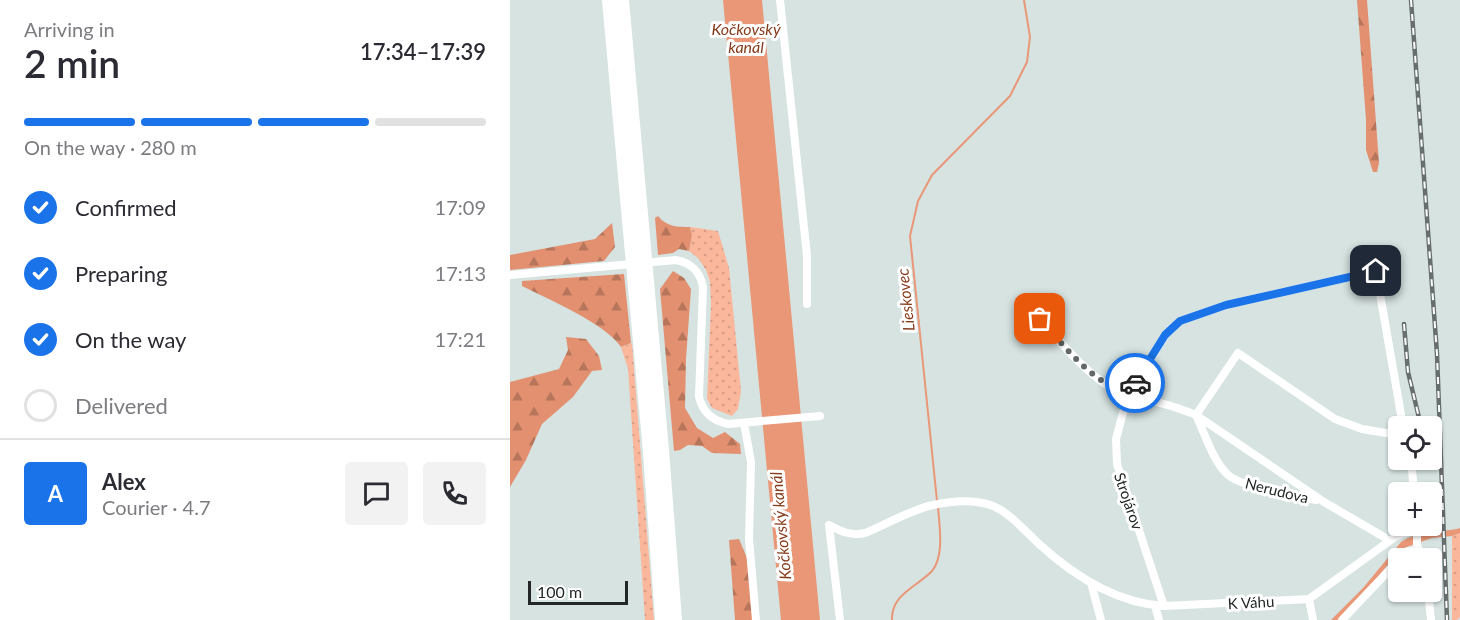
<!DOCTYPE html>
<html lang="en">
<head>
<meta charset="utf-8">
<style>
	:root { --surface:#fff; --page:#f2f2f3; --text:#2b2b33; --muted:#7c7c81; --line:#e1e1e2; --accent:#1a73e8 }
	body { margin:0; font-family:Lato,sans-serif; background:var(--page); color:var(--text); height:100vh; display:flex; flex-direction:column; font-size:22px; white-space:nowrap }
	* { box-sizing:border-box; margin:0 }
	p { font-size:20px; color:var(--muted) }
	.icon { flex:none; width:33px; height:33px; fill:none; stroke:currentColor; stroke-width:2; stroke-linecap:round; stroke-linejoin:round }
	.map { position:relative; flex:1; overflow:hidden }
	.side { display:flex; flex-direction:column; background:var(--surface); width:510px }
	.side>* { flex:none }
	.fabs { position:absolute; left:878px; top:416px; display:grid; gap:12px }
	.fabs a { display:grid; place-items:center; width:54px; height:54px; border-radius:6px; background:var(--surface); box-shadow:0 2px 4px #0004; font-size:30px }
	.scale { position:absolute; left:18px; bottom:15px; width:100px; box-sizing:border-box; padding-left:6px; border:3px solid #232827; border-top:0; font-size:16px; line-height:21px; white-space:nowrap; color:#232827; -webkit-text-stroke:4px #fff; paint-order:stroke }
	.pin { position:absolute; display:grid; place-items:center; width:51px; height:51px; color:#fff; margin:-26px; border-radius:12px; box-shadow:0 3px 9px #0006 }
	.courier { position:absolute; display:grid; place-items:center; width:60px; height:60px; margin:-30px; border:4px solid #1a73e8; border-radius:50%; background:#fff; color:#222; box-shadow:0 2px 8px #0007 }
	.head em { font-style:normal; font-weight:600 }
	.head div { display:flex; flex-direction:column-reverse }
	.head { display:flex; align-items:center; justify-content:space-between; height:102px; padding:0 24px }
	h1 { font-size:39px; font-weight:600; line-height:45px }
	.bar { display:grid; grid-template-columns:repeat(4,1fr); gap:9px 6px; align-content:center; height:72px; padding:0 24px }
	.bar i { height:8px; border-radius:4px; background:var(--line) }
	.bar .current { background:var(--accent) }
	.bar p { grid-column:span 4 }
	.line { display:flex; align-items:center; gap:15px; padding:0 24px; border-top:2px solid var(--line) }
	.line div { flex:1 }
	.round { display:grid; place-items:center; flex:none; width:63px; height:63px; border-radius:6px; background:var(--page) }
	ol { padding:0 24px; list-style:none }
	li { display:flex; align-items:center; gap:18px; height:66px }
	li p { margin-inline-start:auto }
	li .icon { padding:6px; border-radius:50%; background:var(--accent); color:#fff; stroke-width:4 }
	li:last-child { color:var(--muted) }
	li i { width:33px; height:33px; border:3px solid var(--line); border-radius:50% }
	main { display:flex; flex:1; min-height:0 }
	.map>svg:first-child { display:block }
	.grass { fill:url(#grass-dots) }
	.forest { fill:url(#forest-firs) }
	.water { fill:#e99776 }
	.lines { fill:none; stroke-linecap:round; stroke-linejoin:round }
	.stream { stroke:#e99776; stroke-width:2 }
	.street { stroke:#fff; stroke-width:8 }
	.highway { stroke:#fff; stroke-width:14 }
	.rail-casing { stroke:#676f6e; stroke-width:4.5 }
	.rail { stroke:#fff; stroke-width:2; stroke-dasharray:7; stroke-linecap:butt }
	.done { stroke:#626968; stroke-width:6; stroke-dasharray:0 10.8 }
	.route { stroke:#1a73e8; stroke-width:8 }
	.labels { text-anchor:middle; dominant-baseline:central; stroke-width:6; stroke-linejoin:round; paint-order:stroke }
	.street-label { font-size:15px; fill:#232827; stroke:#fff }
	.water-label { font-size:16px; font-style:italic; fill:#853b1a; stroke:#fff }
</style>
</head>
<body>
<main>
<section class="side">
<div class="head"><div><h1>2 min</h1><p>Arriving in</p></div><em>17:34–17:39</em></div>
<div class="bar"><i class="current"></i><i class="current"></i><i class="current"></i><i></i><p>On the way · 280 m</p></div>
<ol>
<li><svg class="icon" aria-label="check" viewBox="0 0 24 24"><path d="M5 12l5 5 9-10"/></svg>Confirmed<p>17:09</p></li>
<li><svg class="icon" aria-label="check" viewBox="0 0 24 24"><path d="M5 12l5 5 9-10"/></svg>Preparing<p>17:13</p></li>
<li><svg class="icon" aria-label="check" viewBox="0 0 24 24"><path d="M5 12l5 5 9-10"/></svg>On the way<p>17:21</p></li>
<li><i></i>Delivered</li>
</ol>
<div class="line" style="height:108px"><b class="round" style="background:var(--accent);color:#fff">A</b><div><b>Alex</b><p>Courier · 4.7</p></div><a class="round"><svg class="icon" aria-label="chat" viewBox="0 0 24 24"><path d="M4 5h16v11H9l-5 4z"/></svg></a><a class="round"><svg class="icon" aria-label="phone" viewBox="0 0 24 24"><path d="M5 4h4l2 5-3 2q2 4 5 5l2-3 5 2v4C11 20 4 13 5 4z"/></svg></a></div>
</section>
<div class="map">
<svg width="950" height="620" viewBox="0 0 950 620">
	<defs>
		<pattern id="grass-dots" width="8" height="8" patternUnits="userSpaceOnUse" patternTransform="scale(1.5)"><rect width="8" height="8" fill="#fbb79b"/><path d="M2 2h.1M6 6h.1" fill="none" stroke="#d79d86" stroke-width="1.8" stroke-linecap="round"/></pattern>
		<pattern id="forest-firs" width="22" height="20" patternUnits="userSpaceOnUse" patternTransform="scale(1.5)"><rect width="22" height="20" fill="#e29070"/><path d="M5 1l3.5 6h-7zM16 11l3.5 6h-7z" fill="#b7765c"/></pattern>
	</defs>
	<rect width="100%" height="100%" fill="#d6e3e1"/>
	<path class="grass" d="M180,227l28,4 11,37 12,123 -3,18 -6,7 -20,-8 -5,-9 4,-95 -1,-22 -4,-12 -8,-12 -9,-7 3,-16z
		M122,343l22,277h-9l-17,-251 -7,-22z
		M950,533v84l-3,3h-5v-84z"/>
	<path class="forest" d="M847,0h10l12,163 -2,9h-4l-7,-22v-30z
		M148,216c9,11 19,11 32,11l2,8 -3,16 -10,-2 -6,4 -15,2 -3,-37z
		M102,223l3,24 -11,14 -94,9v-15l85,-16z
		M163,271l11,7 7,11 -5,70 -1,49 12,20 16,10 12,-6 15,12 1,10 -29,-1 -10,-7 -14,-1 -8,5 -6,1 -14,-162z
		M114,274l7,69 -10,4c-15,-23 -73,-48 -99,-61v-5z
		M56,337l20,2 13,17 3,14 -10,1 -19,26 -31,27 -16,36 -16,27v-105l49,-13 9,-19z
		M229,539l8,19 6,62h-18l-6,-80z"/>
	<path class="water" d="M213,0h39l58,620h-39z
		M950,528v5l-8,3 -20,2 -31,11 -39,47 -24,24h-7l32,-32 38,-46c10,-6 23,-11 34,-11 9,-1 16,0 25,-3z"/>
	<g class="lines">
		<path class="stream" d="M427,501l-27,-265 8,-35 14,-26 78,-79 17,-34 3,-25 -6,-37
			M382,620c-1,-26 25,-33 40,-49 13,-16 7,-46 6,-65"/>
		<path class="street" d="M270,0l27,256v48
			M0,275l166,-15c16,3 24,12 27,27l-4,110c4,16 14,24 29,27l92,-8
			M515,302c22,25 62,75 91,88 26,10 54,13 80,25l128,87 60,35 4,5
			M234,423l7,39 -2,77 7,81
			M901,459l3,33
			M806,500c-21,-5 -75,-12 -89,-26 -15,-15 -22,-40 -31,-59l42,-62 97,66 27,10 36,6
			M319,525c13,7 22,11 36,8 22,-9 45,-23 68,-28 18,-4 42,-6 60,1 17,7 32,25 46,38 35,32 77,59 125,62l145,-7 86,-62 22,-8
			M319,525l11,95
			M907,525v19l4,14
			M885,537l8,-12
			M891,558l7,-7 11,-1
			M581,583l10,37
			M918,591l3,29
			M799,599l4,21
			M645,606l4,14
			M654,606l-47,-142 -1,-25 12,-45 37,-59 15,-14 46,-16 150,-34 27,155
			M832,620l56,-59"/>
		<path class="highway" d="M99,0l41,452 12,168
			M112,0l40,450 13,170"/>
		<g class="rail-casing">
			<path id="rail" d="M901,0l26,354 10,266
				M894,324l4,48 13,54"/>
		</g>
		<use href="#rail" class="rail"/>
	</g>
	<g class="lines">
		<path class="done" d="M530,319c25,28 51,63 88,74l7,-10"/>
		<path class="route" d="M625,383l30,-48 15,-14 46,-16 150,-34"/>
	</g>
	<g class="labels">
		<g class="street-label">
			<text transform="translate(767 490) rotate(14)">Nerudova</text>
			<text transform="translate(619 501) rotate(71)">Strojárov</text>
			<text transform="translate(741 602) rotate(-3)">K Váhu</text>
		</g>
		<g class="water-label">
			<text x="236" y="28">Kočkovský<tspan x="236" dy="18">kanál</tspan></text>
			<text transform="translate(395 300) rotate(-96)">Lieskovec</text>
			<text transform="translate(270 526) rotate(-95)">Kočkovský kanál</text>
		</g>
	</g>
</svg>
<div class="fabs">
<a><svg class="icon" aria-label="locate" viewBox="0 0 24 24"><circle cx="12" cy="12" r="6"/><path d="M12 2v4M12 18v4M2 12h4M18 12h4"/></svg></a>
<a>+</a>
<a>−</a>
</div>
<div class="scale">100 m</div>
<div class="pin" style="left:530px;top:319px;background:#ea580c"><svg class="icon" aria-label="bag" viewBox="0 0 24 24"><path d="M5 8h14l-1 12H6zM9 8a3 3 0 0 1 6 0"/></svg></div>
<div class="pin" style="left:866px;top:271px;background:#1f2937"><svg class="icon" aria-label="home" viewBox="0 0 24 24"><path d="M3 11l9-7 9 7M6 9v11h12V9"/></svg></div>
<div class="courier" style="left:625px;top:383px"><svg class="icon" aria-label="car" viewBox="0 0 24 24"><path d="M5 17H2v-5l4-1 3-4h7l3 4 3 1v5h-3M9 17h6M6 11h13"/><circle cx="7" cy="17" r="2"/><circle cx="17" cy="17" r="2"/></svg></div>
</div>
</main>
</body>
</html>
